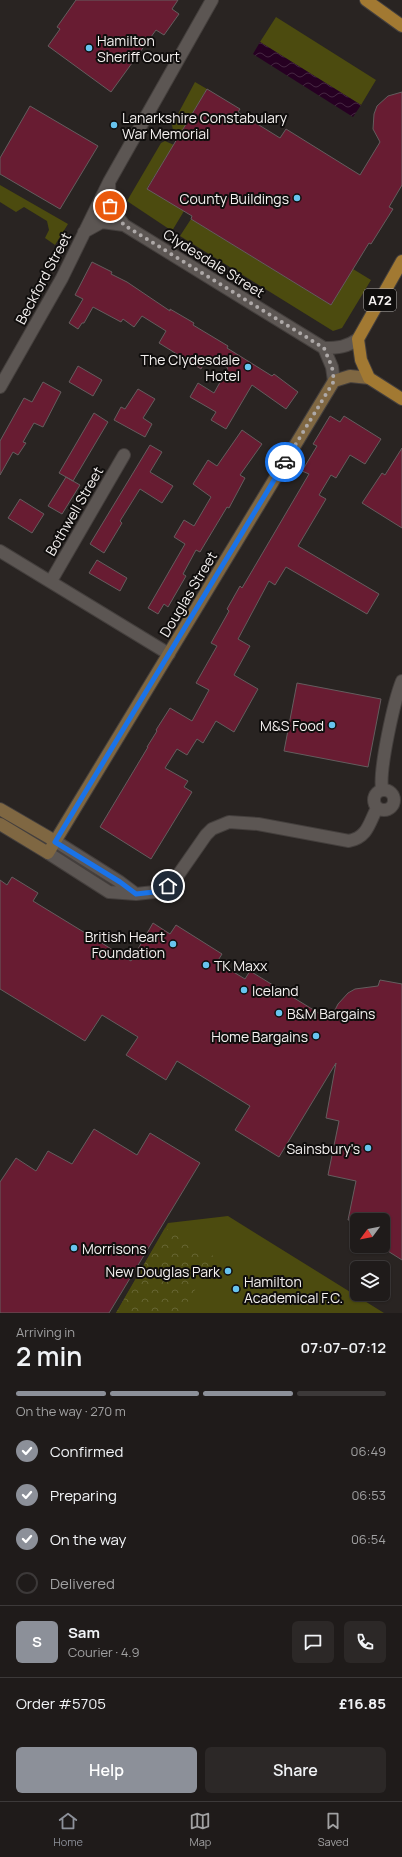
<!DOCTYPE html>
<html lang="en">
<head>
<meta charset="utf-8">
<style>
	:root { --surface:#1f1b1a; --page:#2c2827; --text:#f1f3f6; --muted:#a1a1a2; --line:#3c3939; --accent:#8c9099 }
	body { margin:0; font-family:Manrope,sans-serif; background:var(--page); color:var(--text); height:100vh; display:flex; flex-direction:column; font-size:15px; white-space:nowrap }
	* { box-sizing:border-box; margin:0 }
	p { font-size:13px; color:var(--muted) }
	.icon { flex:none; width:22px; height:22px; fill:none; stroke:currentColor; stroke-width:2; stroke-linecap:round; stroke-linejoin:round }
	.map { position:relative; height:1313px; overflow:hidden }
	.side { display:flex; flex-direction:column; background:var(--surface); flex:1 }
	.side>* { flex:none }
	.needle { width:26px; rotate:238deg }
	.tools { position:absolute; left:350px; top:1213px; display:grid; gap:8px }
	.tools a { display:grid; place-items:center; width:40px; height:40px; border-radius:6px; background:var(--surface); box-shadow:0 1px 3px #0004,0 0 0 1px var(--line); font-size:20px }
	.pin { position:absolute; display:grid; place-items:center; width:34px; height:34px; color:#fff; margin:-17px; border:2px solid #fff; border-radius:50%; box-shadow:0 1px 4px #0007 }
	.courier { position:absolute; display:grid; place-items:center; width:40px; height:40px; margin:-20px; border:3px solid #1a73e8; border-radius:50%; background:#fff; color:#222; box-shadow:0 1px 5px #0007 }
	.headline em { font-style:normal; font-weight:600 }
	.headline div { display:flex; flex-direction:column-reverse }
	.headline { display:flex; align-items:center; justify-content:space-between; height:68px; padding:0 16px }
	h1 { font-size:26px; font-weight:600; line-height:30px }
	.bar { display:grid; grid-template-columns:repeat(4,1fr); gap:6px 4px; align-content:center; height:48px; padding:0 16px }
	.bar i { height:5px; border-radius:3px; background:var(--line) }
	.bar .active { background:var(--accent) }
	.bar p { grid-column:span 4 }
	.line { display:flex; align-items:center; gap:10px; padding:0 16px; border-top:1px solid var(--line) }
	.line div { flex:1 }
	.round { display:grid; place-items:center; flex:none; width:42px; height:42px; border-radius:6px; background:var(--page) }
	ol { padding:0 16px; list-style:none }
	li { display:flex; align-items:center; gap:12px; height:44px }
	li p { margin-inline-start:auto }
	li .icon { padding:4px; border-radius:50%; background:var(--accent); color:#fff; stroke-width:4 }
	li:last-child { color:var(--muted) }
	li i { width:22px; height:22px; border:2px solid var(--line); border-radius:50% }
	.primary-button { display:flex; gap:8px; margin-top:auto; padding:8px 16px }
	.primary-button a { flex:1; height:46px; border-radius:6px; background:var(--accent); color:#fff; font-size:16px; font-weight:600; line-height:46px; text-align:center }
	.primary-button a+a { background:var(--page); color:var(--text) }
	.tabs { display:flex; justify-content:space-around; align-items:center; height:56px; border-top:1px solid var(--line); background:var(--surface); font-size:11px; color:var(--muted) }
	.tabs a { display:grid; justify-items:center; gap:2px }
	.tabs .active { color:var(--accent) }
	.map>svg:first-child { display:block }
	.grass { fill:#4c4b0f }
	.park { fill:url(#park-crowns) }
	.water { fill:url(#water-waves) }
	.building { fill:#681c32; stroke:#645d5e }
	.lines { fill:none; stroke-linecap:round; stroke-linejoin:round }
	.street-casing { stroke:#443f3d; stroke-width:14 }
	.secondary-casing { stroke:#443f3d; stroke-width:14 }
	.primary-casing { stroke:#443f3d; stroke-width:14 }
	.street { stroke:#5c5653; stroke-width:12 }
	.secondary { stroke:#7f6742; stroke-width:12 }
	.primary { stroke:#a27932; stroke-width:12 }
	.done { stroke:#aea9a8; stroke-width:4; stroke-dasharray:0 7.2 }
	.route { stroke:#1a73e8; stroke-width:5 }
	.poi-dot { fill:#67c4ef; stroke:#100e0d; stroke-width:1.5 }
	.labels { text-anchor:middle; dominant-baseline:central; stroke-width:4; stroke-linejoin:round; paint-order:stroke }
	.shield { fill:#100e0d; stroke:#b0adac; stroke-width:1 }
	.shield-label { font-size:13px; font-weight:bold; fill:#f5f1f0 }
	.poi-label { font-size:14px; fill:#f5f1f0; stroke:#100e0d; text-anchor:start }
	.street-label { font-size:14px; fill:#f5f1f0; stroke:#100e0d }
</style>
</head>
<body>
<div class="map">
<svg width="402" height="1313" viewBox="0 0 402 1313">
	<defs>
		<pattern id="park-crowns" width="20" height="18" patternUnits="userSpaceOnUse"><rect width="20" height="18" fill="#4c4b0f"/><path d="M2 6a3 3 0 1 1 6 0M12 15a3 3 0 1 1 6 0" fill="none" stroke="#666532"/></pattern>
		<pattern id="water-waves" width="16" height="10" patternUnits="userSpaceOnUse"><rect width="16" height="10" fill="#260022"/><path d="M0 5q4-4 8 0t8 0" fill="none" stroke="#462642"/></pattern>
	</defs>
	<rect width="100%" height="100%" fill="#292422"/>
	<path class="grass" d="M276,17l100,63 -15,25 -101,-63z
		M195,82l12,7 -27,45 -7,-4 -1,-5z
		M165,141l9,4 -27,43 37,23 -12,20 -45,-30 34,-58z
		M0,185l68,39 -13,21 -10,-7 4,-8 -2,-9 -23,-14 -8,5 -16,-10z
		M191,219l140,86 22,-36 18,11 -29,48 -9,3 -153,-95z
		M228,1216l156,97h-268l52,-90z"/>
	<path class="park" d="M165,1228l50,29 -34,56h-65z"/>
	<path class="water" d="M260,42l101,63 -8,12 -100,-63z"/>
	<path class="building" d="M76,0h102l-6,9 7,5 -15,21 -8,-5 -45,62 -63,-46 12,-17 -3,-2z
		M207,89l33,20 -2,3 42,26 6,-9 74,46 20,-33 -7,-13 1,-15 3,-8 11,-10 14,-4v93l-13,22 4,2 -22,35 -2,-1 -38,62 -140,-86 1,-3 -45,-27z
		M30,106l68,40 -38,63 -60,-35v-16z
		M92,262l20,10 -1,2 16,8 43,29v-2l24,14 -1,2 35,21 -1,2 45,28 2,-2 24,18 -12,17 -34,-24 -26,44 -15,-9 5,-8 -26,-15 8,-14 16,10 14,-25 -20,-12 -7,13 -42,-26 7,-12 -24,-15 -8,11 -11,-8 -2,3 -28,-15 -9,16h-2l-4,6 -9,-6 14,-24 -8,-4z
		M78,366l24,14 -9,16 -24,-14z
		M43,382l18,10 -18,35 -9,-4 -11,19 3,1 -8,12 -5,-3 -13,23v-34l24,-43 8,4z
		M138,389l17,10 -12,19 9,6 -7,13 -31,-17 7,-13 4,2z
		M94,413l14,9 -35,59 -14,-8z
		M330,416l10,6 4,-6 37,23 -16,25 -15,-9 -14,23 -5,-3 -12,20 7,4 -28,47 81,48 -12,20 -81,-47 -11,18 -6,-4 -31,58 12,7 -16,29 24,14 -24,43 -18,-11 -13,22 -6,-4 -10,16 -10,-6 -12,19 23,13 -4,6 8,5 -41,67 -51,-32 48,-80h-1l10,-16 -1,-1 14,-22 22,13 17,-31 -13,-7 21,-37 -6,-3 18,-32 -2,-2 13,-23 2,2 67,-114 -7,-3 15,-25 -4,-2z
		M242,430l20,14 -22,31 5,3 -16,30 -2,-1 -27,45 -4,-2 -13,24 3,2 -18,31 -4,-3 -6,10 -10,-6 37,-64 -11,-7 10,-17 10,6 17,-29 -18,-13 15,-24 9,6z
		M150,445l12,7 -12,20 23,14 -11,17 -22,-14 -20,32 2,2 -18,30 -14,-9z
		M402,448v80l-40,-25 20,-30 3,2z
		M66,477l14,8 -18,29 -14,-8z
		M20,499l24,15 -12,19 -24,-15z
		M97,560l30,18 -7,13 -31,-18z
		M297,683l84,16 -13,68 -84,-16z
		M12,877l26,16 -5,8 98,60 22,-38 17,11 6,-9 46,29 -5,8 28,17 5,-8 80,49 8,-16 10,-11 7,-4 23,-3 2,-6 22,4v276l-19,-12v-28h-35l8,-39 -28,-6 11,-54 -13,-3 10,-55 -57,94 -44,-27 15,-24 -73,-45 -11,19 -40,-25 12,-18 -36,-22 -17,26 -85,-52v-109l7,5z
		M94,1129l43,26 13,-22 50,30 -91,150h-109v-131l16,-24 20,13 12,-20 24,13z"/>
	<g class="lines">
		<g class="street-casing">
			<path id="street" d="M109,183l1,23 14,19
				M84,232l18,-10 22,3 200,123 8,19 2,14
				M324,348c14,0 23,-1 34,-9
				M0,387l62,-109 47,-96 103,-182
				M0,551l169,103
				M51,581l73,-126
				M382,789c-3,-20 12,-88 20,-108
				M374 800a10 10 0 1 1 20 0a10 10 0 1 1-20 0Z
				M55,841l65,41 16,12
				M48,853l61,39 27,2 18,-2 14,-6 6,-5 32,-46 6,-6 17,-7 29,2 91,17c19,-4 20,-18 28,-33"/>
		</g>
		<g class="secondary-casing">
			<path id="secondary" d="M0,809l55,32
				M0,824l48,29 286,-472 16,-5 19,2"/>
		</g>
		<g class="primary-casing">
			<path id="primary" d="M366,0l36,26
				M402,261l-44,78 3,21 8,18 33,21"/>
		</g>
		<use href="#street" class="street"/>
		<use href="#secondary" class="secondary"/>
		<use href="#primary" class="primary"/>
	</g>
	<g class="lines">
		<path class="done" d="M110,206l14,19 200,123 8,19 2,14 -49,81"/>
		<path class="route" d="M168,886l-14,6 -18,2 -16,-12 -65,-40 230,-380"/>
	</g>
	<g class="poi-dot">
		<circle cx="89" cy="48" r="4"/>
		<circle cx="114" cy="125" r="4"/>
		<circle cx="297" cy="198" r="4"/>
		<circle cx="248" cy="367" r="4"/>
		<circle cx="332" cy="725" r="4"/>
		<circle cx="173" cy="944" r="4"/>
		<circle cx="206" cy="965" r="4"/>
		<circle cx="244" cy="990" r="4"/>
		<circle cx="279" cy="1013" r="4"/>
		<circle cx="316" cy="1036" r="4"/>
		<circle cx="368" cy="1148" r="4"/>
		<circle cx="74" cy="1248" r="4"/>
		<circle cx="228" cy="1271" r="4"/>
		<circle cx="236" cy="1289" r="4"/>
	</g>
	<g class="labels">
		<rect class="shield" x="364" y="289" width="32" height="22" rx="3"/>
		<g class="shield-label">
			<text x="380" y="300">A72</text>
		</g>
		<g class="poi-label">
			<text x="97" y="40">Hamilton<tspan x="97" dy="16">Sheriff Court</tspan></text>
			<text x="122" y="117">Lanarkshire Constabulary<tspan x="122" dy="16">War Memorial</tspan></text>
			<text x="289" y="198" text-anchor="end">County Buildings</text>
			<text x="240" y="359" text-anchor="end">The Clydesdale<tspan x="240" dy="16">Hotel</tspan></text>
			<text x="324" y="725" text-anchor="end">M&amp;S Food</text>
			<text x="165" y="936" text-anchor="end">British Heart<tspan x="165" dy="16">Foundation</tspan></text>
			<text x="214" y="965">TK Maxx</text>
			<text x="252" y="990">Iceland</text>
			<text x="287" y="1013">B&amp;M Bargains</text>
			<text x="308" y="1036" text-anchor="end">Home Bargains</text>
			<text x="360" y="1148" text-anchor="end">Sainsbury's</text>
			<text x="82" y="1248">Morrisons</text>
			<text x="220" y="1271" text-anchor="end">New Douglas Park</text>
			<text x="244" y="1281">Hamilton<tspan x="244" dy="16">Academical F.C.</tspan></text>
		</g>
		<g class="street-label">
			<text transform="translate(214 263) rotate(32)">Clydesdale Street</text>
			<text transform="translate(43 278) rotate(-62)">Beckford Street</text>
			<text transform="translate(74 511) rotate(-60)">Bothwell Street</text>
			<text transform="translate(188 594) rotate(-59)">Douglas Street</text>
		</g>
	</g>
</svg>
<div class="tools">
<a><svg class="needle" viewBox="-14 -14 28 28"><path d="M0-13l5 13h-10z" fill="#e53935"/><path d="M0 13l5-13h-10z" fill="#a1a1a2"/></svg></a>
<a><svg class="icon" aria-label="layers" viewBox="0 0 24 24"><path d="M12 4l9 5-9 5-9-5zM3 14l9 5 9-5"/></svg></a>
</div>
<div class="pin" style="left:110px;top:206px;background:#ea580c"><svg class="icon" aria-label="bag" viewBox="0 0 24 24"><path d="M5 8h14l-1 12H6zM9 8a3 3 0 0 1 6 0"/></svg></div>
<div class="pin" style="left:168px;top:886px;background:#1f2937"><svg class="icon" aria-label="home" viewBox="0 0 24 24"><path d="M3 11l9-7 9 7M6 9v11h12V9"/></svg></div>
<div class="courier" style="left:285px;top:462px"><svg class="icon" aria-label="car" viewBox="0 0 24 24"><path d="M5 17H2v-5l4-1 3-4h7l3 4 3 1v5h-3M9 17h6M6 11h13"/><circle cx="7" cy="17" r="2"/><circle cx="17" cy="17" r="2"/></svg></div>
</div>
<section class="side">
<div class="headline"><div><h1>2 min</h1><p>Arriving in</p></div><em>07:07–07:12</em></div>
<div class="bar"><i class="active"></i><i class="active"></i><i class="active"></i><i></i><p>On the way · 270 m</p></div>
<ol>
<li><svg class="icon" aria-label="check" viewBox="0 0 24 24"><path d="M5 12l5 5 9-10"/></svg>Confirmed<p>06:49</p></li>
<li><svg class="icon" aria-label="check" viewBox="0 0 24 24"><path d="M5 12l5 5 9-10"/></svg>Preparing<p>06:53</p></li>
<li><svg class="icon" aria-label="check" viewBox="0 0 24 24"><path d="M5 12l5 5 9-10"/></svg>On the way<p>06:54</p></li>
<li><i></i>Delivered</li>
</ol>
<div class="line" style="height:72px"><b class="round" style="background:var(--accent);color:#fff">S</b><div><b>Sam</b><p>Courier · 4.9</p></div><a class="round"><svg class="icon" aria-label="chat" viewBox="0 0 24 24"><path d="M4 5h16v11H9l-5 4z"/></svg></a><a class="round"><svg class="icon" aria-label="phone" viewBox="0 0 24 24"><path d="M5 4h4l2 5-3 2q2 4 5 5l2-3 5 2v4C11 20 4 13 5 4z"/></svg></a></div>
<div class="line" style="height:52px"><div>Order #5705</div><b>£16.85</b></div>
<div class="primary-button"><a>Help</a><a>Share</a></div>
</section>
<nav class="tabs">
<a class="active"><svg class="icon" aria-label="home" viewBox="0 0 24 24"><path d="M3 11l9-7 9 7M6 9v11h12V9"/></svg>Home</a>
<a><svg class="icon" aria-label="map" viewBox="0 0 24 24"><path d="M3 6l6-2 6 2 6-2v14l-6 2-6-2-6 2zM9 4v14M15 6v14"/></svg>Map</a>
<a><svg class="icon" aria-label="saved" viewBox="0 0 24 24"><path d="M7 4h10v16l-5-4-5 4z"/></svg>Saved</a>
</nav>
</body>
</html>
